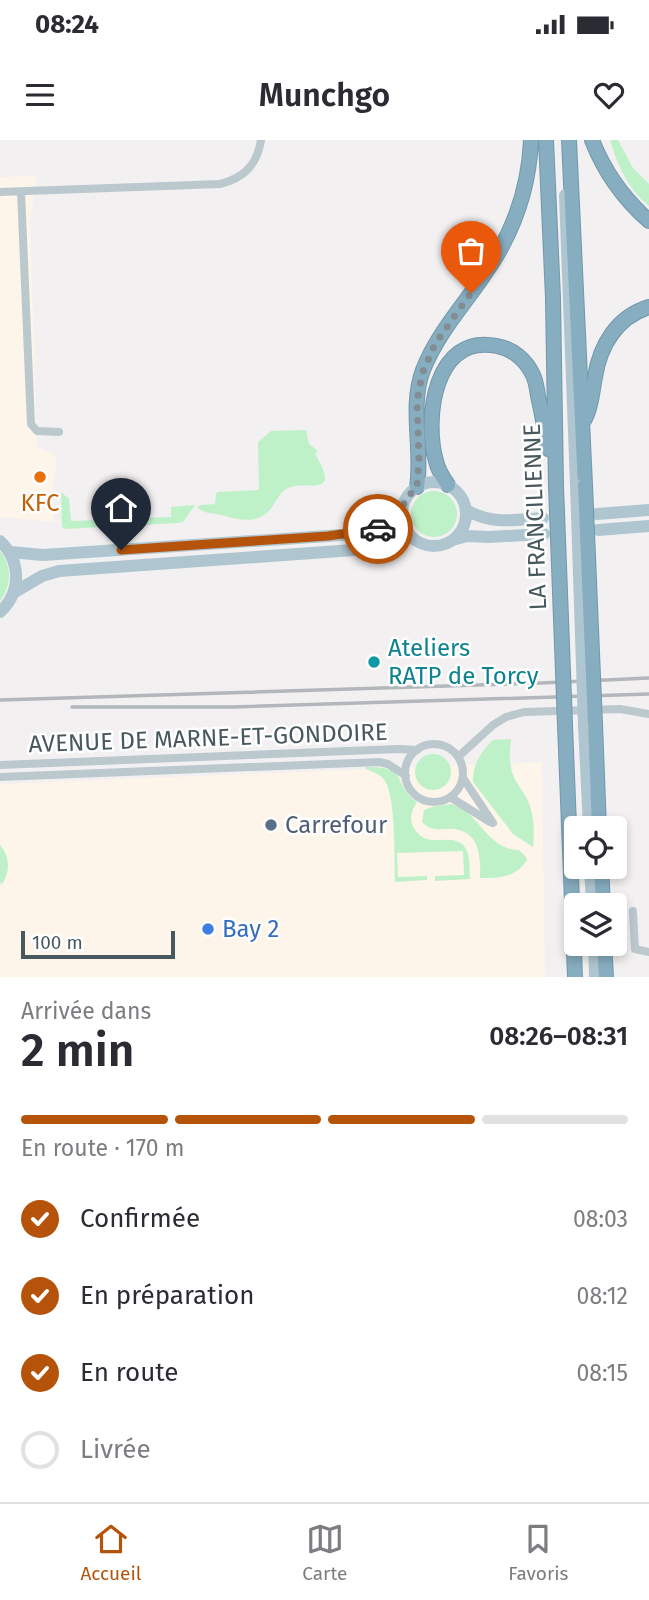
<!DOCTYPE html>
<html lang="fr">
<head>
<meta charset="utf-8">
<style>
	:root { --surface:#fff; --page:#f7f7f7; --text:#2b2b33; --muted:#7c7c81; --line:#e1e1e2; --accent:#b45309 }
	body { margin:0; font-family:"Fira Sans",sans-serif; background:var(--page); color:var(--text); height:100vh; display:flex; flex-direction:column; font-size:26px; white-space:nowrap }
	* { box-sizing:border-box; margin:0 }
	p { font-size:23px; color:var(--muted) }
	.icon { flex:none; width:38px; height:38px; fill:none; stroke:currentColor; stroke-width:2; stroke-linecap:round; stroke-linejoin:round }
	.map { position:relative; height:837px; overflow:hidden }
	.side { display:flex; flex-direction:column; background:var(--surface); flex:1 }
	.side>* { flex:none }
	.controls { position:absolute; left:564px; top:676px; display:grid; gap:14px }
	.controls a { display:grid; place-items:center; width:63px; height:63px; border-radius:7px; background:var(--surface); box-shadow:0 4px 10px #0003; font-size:35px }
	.scale { position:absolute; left:21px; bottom:18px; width:154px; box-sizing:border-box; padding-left:7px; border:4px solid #47585e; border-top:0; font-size:19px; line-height:24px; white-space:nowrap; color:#47585e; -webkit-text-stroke:5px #fff; paint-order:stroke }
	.pin { position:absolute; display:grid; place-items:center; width:60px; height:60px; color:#fff; margin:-72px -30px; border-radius:50% 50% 50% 0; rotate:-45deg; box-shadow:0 0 7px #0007 }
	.pin .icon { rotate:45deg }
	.courier { position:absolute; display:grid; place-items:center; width:70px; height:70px; margin:-35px; border:5px solid #b45309; border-radius:50%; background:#fff; color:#222; box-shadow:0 2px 9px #0007 }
	.overview em { font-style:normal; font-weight:600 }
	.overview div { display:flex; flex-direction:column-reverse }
	.overview { display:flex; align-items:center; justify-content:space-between; height:119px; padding:0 21px }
	h1 { font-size:46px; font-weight:600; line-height:52px }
	.bar { display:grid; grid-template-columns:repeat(4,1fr); gap:10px 7px; align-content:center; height:84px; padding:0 21px }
	.bar i { height:9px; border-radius:5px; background:var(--line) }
	.bar .on { background:var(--accent) }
	.bar p { grid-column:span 4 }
	ol { padding:0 21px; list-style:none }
	li { display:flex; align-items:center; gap:21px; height:77px }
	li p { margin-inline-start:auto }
	li .icon { padding:7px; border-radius:50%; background:var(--accent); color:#fff; stroke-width:4 }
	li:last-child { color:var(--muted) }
	li i { width:38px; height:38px; border:4px solid var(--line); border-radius:50% }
	.status { display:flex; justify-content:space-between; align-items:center; height:49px; padding:0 35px; background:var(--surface); direction:ltr }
	.status svg { height:19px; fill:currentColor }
	header { display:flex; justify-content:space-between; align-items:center; height:91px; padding:0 21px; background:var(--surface); font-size:32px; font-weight:600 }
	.tabs { display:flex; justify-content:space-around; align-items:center; height:98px; border-top:2px solid var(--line); background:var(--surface); font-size:19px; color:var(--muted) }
	.tabs a { display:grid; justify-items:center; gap:4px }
	.tabs .on { color:var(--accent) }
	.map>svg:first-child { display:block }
	.commercial { fill:#fdf4ea }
	.green { fill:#bef1c8 }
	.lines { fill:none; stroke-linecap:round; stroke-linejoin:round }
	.highway-casing { stroke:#7298ac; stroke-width:16 }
	.street { stroke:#bbc8cd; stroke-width:8 }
	.primary { stroke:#afc6d0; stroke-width:12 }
	.highway { stroke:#87adc0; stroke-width:14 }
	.rail { stroke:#b2b7bb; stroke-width:3.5 }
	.highway-bridge-casing { stroke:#7298ac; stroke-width:16; stroke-linecap:butt }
	.primary-bridge { stroke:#afc6d0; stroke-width:12 }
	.highway-bridge { stroke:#87adc0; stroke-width:14 }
	.done { stroke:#838d91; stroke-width:7; stroke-dasharray:0 12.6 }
	.route { stroke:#b45309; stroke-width:9 }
	.food-dot { fill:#e8710a; stroke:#fff; stroke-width:2.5 }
	.culture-dot { fill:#0f9aa8; stroke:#fff; stroke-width:2.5 }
	.service-dot { fill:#5c6f8a; stroke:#fff; stroke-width:2.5 }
	.shop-dot { fill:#3f7fe0; stroke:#fff; stroke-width:2.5 }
	.labels { text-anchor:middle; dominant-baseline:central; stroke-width:5; stroke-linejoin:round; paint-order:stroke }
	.food-label { font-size:24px; fill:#c56008; stroke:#fff }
	.street-label { font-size:24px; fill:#47585e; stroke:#fff }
	.culture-label { font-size:24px; fill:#0d838f; stroke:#fff; text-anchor:start }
	.service-label { font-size:24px; fill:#4e5e75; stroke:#fff; text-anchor:start }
	.shop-label { font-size:24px; fill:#366cbe; stroke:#fff; text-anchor:start }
</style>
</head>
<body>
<div class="status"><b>08:24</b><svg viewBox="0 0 49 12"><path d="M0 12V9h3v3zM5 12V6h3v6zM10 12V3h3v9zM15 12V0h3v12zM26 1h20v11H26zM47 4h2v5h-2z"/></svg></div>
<header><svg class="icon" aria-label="menu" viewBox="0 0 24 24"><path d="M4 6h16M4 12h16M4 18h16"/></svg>Munchgo<svg class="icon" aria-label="heart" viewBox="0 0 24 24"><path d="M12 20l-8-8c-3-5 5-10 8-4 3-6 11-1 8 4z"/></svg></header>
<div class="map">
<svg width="649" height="837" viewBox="0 0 649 837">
	<rect width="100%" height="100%" fill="#f3f0f1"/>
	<path class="commercial" d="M37,36l-7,45 7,226 15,6 5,8 -4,23 1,38 -54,-5v-340z
		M542,622l3,215h-545v-193z"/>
	<path class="green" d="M610,0h8l15,28 16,16v22c-21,-17 -31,-40 -39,-66z
		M306,290l3,14 9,7 -3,3c29,48 -13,23 -30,36 -9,6 -11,19 -21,25 -16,10 -31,2 -47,-1 -9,-1 -13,-1 -20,-7l4,-2 14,-1 1,-10 2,-2 41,-2 -1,-48 13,-11z
		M411 374a23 23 0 1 1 46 0a23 23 0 1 1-46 0Z
		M61,352l8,7 2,22 59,-2v-8l6,-1 1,8 34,-1v-10l24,-2 -12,17 -5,1 -113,6 -3,-2z
		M0,411c12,16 12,33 0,50z
		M511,599c-1,10 -2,19 0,28 1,11 10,21 15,30 8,15 9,33 7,50l-20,-13 -40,-52c-1,-16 8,-31 20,-42z
		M415 632a18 18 0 1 1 36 0a18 18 0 1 1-36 0Z
		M366,627c44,-1 25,16 51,35 -5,8 -9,16 -3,26 13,23 36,3 50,18 7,8 5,23 6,33l-35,2v-5l29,-1 -1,-24 -66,2 1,24 29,-1v4l-32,2c-1,-22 1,-84 -10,-101 -4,-7 -12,-9 -19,-12z
		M450,664l11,3 5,4c17,15 28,39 53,39l7,7 1,3c-12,18 -27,18 -47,18 1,-20 0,-46 -26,-49 -12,-1 -22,4 -32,-7l2,-12c8,-4 17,-4 26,-6z
		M0,705c10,12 11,27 1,40l-1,-4z"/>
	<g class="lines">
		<g class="highway-casing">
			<path id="highway" d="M546,0l7,158 3,188
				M569,0l16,345
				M592,0c12,31 32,59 57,81
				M585,279c7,-14 7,-27 10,-42 5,-32 22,-60 54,-70
				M448,345c-5,-7 -10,-15 -12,-24 -12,-42 -2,-128 61,-115 16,3 29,14 36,29 3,6 4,14 5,21 4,17 7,35 10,53
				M417,347c6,-38 -8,-80 6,-117 14,-36 40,-64 61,-95 29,-41 45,-85 47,-135
				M595,584l4,104
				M565,585l10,252
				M601,726l2,39
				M604,803l2,34"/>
		</g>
		<path class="street" d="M0,52l220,-8c24,-6 37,-19 41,-44
			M21,52l10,232 6,7 22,1
			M405 633a29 29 0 1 1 58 0a29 29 0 1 1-58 0Z
			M458,617l35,-32 13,-8 18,-5 96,-3 29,5
			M0,625l399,-16 18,1
			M0,637l379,-15 9,2 18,12
			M463,638l30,45
			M450,657l40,25
			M633,771l2,38 14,3"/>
		<path class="primary" d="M565,55l11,290
			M402 374a32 32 0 1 1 64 0a32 32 0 1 1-64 0Z
			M466,370c27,15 47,10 77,8
			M597,374l52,-4
			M598,390l51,-4
			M456,399l11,-3 22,1 55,-3
			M0,401c21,20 22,51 0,71
			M10,412l33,3 285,-19c19,-2 46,-1 62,-13 4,-4 8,-9 12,-13
			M13,453l29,-17 17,-5 309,-22c15,-3 29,-10 44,-11
			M584,585l5,103
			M590,726l2,39
			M594,803l1,34"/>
		<use href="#highway" class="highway"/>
		<path class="rail" d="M0,560l541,-17 108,-5
			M72,567h161l416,-13"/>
		<g class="highway-bridge-casing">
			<path id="highway-bridge" d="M585,345l10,239
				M556,346l9,239"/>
		</g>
		<path class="primary-bridge" d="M576,345l8,240"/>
		<use href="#highway-bridge" class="highway-bridge"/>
	</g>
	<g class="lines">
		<path class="done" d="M378,389l11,-5 13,-14 3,-10 12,-13 2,-27 -2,-58 5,-28 13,-30 36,-51"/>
		<path class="route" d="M121,410l207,-14 50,-7"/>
	</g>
	<circle class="food-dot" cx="40" cy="337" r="7"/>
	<circle class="culture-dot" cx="374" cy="522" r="7"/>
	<circle class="service-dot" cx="271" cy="685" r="7"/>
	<circle class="shop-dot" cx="208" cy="789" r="7"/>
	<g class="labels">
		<g class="food-label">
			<text x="40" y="363">KFC</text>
		</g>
		<g class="street-label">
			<text transform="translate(535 377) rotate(-92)">LA FRANCILIENNE</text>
			<text transform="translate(208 598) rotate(-2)">AVENUE DE MARNE-ET-GONDOIRE</text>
		</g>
		<g class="culture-label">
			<text x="388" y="508">Ateliers<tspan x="388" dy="28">RATP de Torcy</tspan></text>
		</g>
		<g class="service-label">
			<text x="285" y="685">Carrefour</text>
		</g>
		<g class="shop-label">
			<text x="222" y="789">Bay 2</text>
		</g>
	</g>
</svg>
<div class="controls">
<a><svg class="icon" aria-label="locate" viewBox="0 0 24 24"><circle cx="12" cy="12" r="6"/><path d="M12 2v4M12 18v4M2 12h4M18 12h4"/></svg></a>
<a><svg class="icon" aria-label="layers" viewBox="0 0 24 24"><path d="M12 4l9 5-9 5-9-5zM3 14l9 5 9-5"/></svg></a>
</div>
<div class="scale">100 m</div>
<div class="pin" style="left:471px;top:153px;background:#ea580c"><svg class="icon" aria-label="bag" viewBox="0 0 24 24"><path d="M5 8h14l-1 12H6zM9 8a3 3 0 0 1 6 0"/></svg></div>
<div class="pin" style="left:121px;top:410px;background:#1f2937"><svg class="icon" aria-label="home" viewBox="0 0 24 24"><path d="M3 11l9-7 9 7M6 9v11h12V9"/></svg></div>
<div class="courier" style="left:378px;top:389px"><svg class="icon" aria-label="car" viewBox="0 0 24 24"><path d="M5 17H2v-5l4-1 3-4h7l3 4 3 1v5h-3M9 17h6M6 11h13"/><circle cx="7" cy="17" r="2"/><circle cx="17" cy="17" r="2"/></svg></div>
</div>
<section class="side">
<div class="overview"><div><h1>2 min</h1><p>Arrivée dans</p></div><em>08:26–08:31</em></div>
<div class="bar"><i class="on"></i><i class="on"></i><i class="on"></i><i></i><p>En route · 170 m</p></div>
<ol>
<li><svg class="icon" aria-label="check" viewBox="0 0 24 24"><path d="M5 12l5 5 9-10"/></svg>Confirmée<p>08:03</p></li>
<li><svg class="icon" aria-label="check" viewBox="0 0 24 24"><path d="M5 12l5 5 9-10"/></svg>En préparation<p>08:12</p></li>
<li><svg class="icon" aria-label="check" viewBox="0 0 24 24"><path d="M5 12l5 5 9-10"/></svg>En route<p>08:15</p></li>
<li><i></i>Livrée</li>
</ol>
</section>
<nav class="tabs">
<a class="on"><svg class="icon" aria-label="home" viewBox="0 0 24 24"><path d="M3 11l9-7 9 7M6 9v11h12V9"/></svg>Accueil</a>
<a><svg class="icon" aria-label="map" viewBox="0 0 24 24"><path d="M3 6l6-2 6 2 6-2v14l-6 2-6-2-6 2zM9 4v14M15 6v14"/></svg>Carte</a>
<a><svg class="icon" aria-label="saved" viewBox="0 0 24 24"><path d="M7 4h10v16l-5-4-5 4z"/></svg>Favoris</a>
</nav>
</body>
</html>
